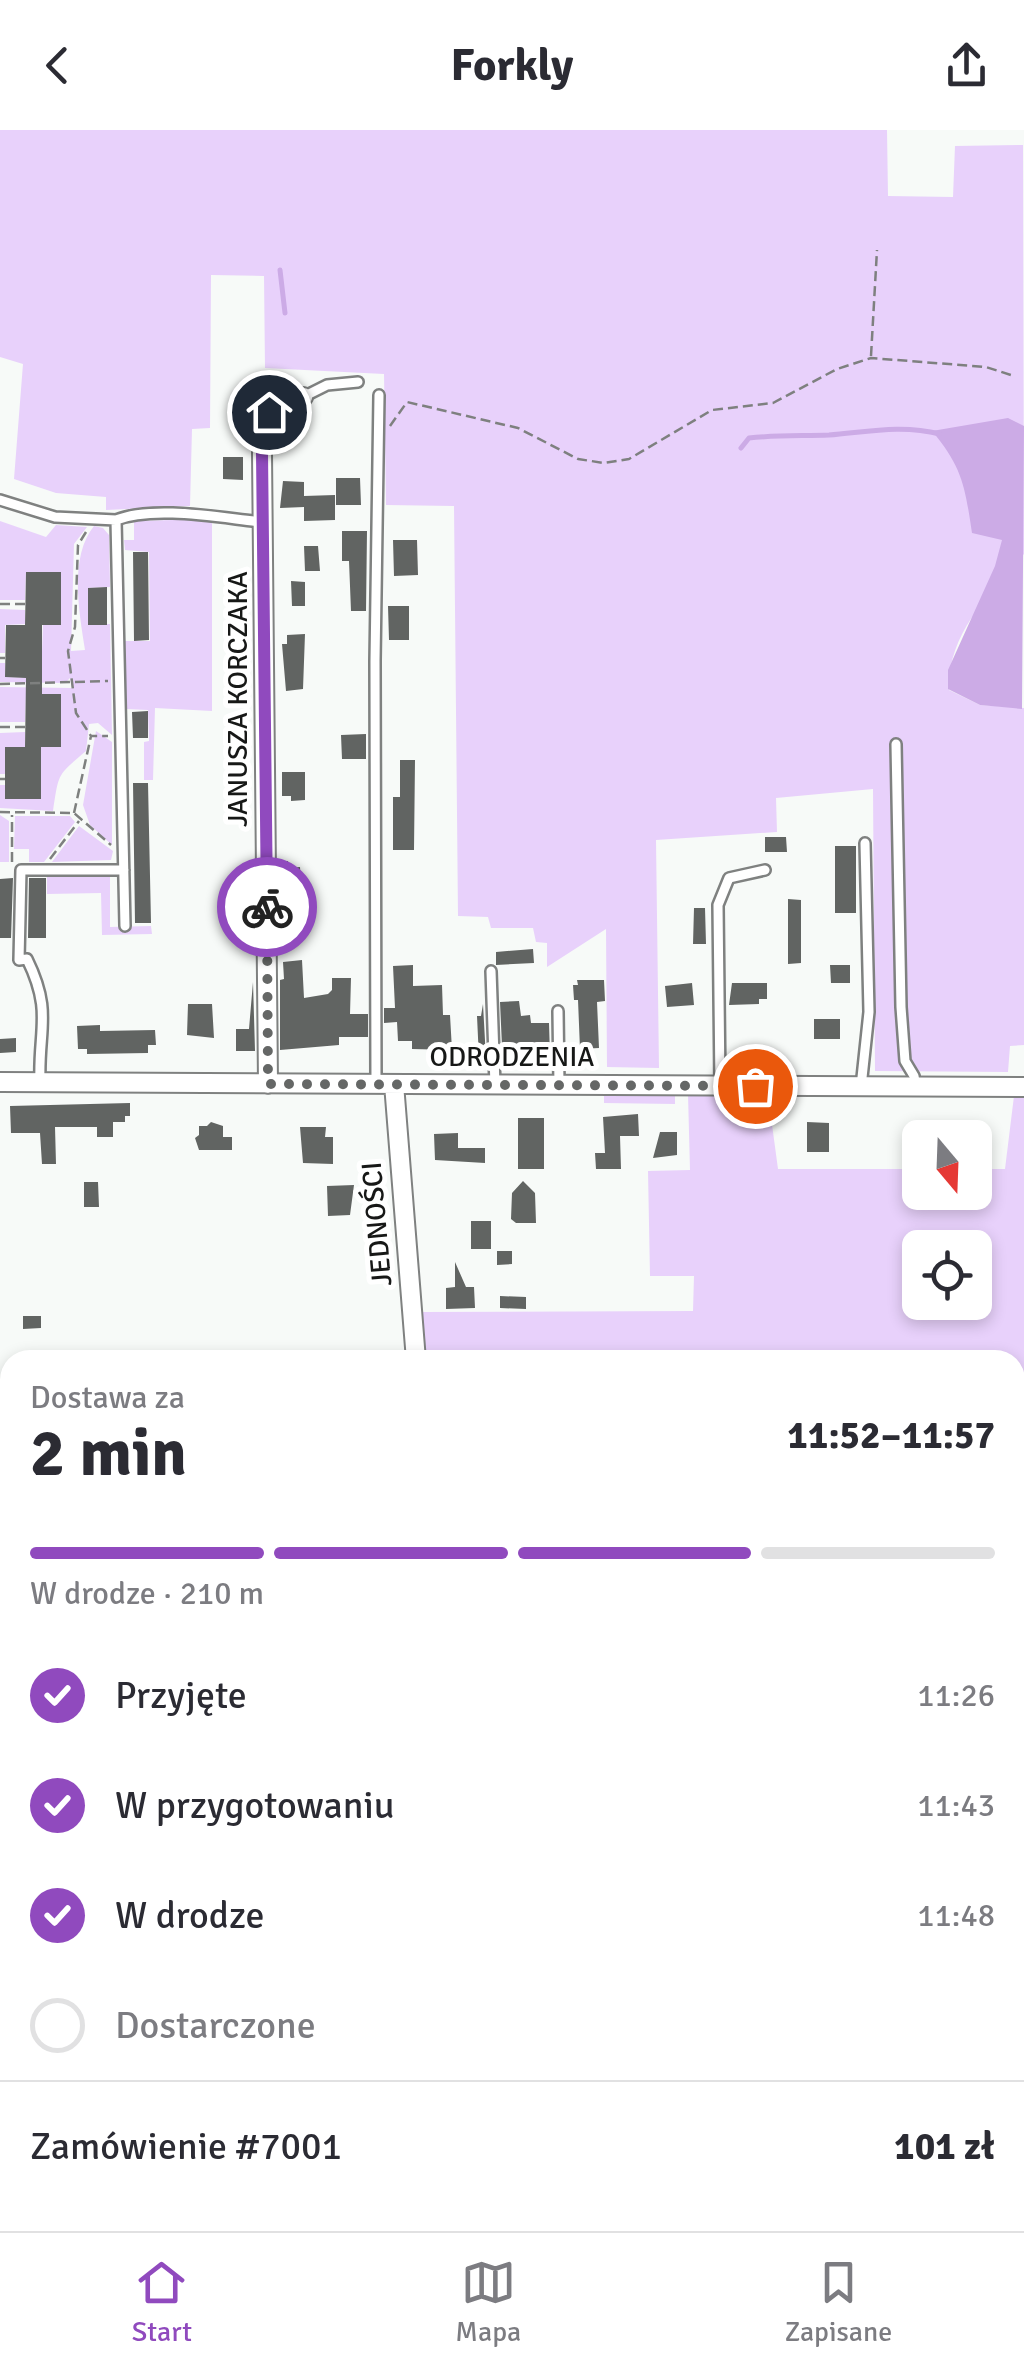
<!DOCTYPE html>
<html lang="pl">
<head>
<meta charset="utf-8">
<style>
	:root { --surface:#fff; --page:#f7f7f7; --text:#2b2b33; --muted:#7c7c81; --line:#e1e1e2; --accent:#904abe }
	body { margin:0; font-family:Signika,sans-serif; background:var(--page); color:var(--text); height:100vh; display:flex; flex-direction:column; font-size:38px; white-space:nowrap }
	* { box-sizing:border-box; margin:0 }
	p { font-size:32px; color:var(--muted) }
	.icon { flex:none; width:55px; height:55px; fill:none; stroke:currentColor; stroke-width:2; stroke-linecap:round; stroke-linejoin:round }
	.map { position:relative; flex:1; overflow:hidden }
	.sheet { position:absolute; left:0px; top:1220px; width:1025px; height:882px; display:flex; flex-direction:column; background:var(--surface); border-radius:30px 30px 0 0; box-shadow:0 5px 15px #0003 }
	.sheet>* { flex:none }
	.needle { width:65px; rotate:161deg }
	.buttons { position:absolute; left:902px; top:990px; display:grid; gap:20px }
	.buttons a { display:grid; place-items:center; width:90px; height:90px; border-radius:15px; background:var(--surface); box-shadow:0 5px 15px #0003; font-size:50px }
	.pin { position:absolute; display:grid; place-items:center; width:85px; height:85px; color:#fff; margin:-42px; border:5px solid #fff; border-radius:50%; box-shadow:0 2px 10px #0007 }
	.courier { position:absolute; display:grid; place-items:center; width:100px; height:100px; margin:-50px; border:8px solid #904abe; border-radius:50%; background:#fff; color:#222; box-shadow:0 2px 12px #0007 }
	.overview em { font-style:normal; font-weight:700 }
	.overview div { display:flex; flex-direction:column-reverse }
	.overview { display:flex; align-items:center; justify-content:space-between; height:170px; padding:0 30px }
	h1 { font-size:65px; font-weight:700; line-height:75px }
	.bar { display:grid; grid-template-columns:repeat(4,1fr); gap:15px 10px; align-content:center; height:120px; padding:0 30px }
	.bar i { height:12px; border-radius:8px; background:var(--line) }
	.bar .active { background:var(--accent) }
	.bar p { grid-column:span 4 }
	.line { display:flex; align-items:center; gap:25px; padding:0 30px; border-top:2px solid var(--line) }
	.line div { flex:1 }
	ol { padding:0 30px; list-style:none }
	li { display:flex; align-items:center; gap:30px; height:110px }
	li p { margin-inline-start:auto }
	li .icon { padding:10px; border-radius:50%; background:var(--accent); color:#fff; stroke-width:4 }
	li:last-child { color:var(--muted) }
	li i { width:55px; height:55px; border:5px solid var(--line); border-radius:50% }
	header { display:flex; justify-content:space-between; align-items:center; height:130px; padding:0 30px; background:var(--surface); font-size:45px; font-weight:700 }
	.tab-bar { display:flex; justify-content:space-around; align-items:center; height:140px; border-top:2px solid var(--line); background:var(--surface); font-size:28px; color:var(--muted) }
	.tab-bar a { display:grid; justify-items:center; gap:5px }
	.tab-bar .active { color:var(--accent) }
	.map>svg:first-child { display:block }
	.green { fill:#e8d1fb; fill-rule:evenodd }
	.water { fill:#ccabe6 }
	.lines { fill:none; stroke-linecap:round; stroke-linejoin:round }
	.stream { stroke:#ccabe6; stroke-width:5 }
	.building { fill:#616462 }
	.lane-casing { stroke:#7f8180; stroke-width:14 }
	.street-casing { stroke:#7f8180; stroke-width:22 }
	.path { stroke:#7e807f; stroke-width:2.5; stroke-dasharray:10 5; stroke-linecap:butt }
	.lane { stroke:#fff; stroke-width:9 }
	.street { stroke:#fff; stroke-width:18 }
	.done { stroke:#656766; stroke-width:10; stroke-dasharray:0 18 }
	.route { stroke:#904abe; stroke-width:12 }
	.labels { text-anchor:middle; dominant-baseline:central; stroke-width:10; stroke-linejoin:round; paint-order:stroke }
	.street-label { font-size:28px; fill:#171817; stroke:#fff }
</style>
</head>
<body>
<header><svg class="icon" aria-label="back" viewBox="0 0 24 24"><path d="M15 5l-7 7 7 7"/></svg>Forkly<svg class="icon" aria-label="share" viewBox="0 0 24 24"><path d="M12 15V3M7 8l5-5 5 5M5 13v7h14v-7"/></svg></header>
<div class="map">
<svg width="1024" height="2101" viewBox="0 0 1024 2101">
	<rect width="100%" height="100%" fill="#f7faf8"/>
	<path class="green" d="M0,0h887l1,66 65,1 2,-51 68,-1 1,409c-34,39 -77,80 -75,136l31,15 44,3v337l-14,1 -2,26 -133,-1 -2,-282 -97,9 1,34 -121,8 3,228 -52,-1 -1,-138 -59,38v-24l-11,-1 -3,-14h-42l-3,-11 -30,-1 -4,-410 -68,-1 -2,-131 -119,-6 -1,-92 -53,-1 -1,153 -18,1 -2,77 -84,4v-13l-50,-4 -42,-14 9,-115 -23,-7z
		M212,389v192l-57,-3 -2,72h-9v-38l5,-1 -1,-31 -22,-1 -1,-68h25l-1,-89 -24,-2 -1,-10h10v-19z
		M0,391l46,16 10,-12 31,2 -13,17 -3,107 14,-1c-6,-38 -16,-93 9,-124l9,2 6,7 1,52 -22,1v36h22l2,111 -14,-12 -9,1 -3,27c-29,25 -27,21 -33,60l-53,-3v-23h5l1,14h35v-52l20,-1v-52h-35l-1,28h-25v-35l72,1 -2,-10 -5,5 -65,-1v-19h5l1,14 35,1 2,-53 18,-1v-52h-35l-1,28h-25z
		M0,479l25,1v14l-20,1v28h-5z
		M96,601l16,11v103l-22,-20 -7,-20z
		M25,602v15h-20v27h-5v-41z
		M0,685l9,6v41h-9z
		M15,686h55l5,6 -31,40h-15v-13h-15z
		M79,696l34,25 -2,9 -59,2z
		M47,746l63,1v50l41,-1 1,8 -50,1 -1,-42 -54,1z
		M604,963h71v11l-71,-1z
		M688,964l80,1 10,74h142v23h55v-23h30l9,-73h10v502h-9v-238h-589l-5,-48 272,-1 1,-35h-44l-2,-105 42,-1zM920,1118h55v54h-55z
		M1015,1519h9v199l-9,-1z
		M1015,1792h9v51h-9z
		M1015,2000h9v101h-322v-9h313z"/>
	<path class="water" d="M1008,288l16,8 -2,283 -42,-4 -32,-16v-19l47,-104 7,-26 -30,-7c-7,-46 -9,-65 -40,-102z"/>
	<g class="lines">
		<path class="stream" d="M280,140l5,43
			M741,318l8,-10c27,-3 53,-2 80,-3 38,-3 72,-11 111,-1"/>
	</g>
	<path class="building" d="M296,250l2,6 -27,12 -3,-12z
		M223,327h20v23l-20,-1z
		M336,348h24l1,27h-25z
		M283,351l21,1v14l31,-1v25l-31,1v-14l-24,1z
		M342,401h25l-1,80h-15l-2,-50h-7z
		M393,410h24l1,35 -24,1z
		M304,416h14l2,25h-15z
		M133,422h15l1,88 -15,1z
		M26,442h35v53h-19v69h19v53h-20v52h-36v-52h20l1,-69 -21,-1 1,-52h19z
		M291,451l14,1v24h-13z
		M107,457v38h-19v-37z
		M388,476h21v34h-20z
		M305,504l-2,55 -17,2 -4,-47h5v-9z
		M148,581v27h-15l-1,-26z
		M366,604v25h-24l-1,-24z
		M400,630h15l-1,90h-21v-53h7z
		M282,642h23v28l-14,1v-5h-9z
		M133,653h15l3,140h-16z
		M765,707h21l1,15h-22z
		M835,716h21v67h-21z
		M278,731h10l1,7 11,-1 1,20h-12l1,39 -11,1z
		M13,748l-2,60h-11v-59z
		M29,748h17v60h-18z
		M788,769l13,1v63l-13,1z
		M694,778h11l1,36h-13z
		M533,819l1,14 -38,2v-13z
		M302,830l2,38 24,-4 4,-4v-12h19l-1,36h18v23h-29v8l-59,5v-70l4,-1 -1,-17z
		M413,835v21l29,-1 1,30h7l2,35 -40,-1v-8h-14l-1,-19 -13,1v-15h11l-2,-42z
		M830,835h20v18h-19z
		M577,850h27l1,21 -8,1 2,46 -19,1 -2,-49h-4l-1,-15h5z
		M253,852l2,69h-19v-22h13z
		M692,853l2,22 -27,2 -2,-21z
		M732,853h35v16h-8v5l-30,1z
		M519,871l2,15 9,-1 1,8h18l1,33 -16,1v-12l-32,1 -2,-44z
		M188,874h24l2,34 -27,-3z
		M483,874l3,55h-7l-2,-43h4z
		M814,889h26v20h-26z
		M100,895v6l55,-1 1,15h-8v8l-61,1v-5h-9l-1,-23z
		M16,908v14l-16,1v-14z
		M130,973v13h-5v6h-12v15h-16v-10h-42l1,37h-14l-2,-31h-29l-1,-27z
		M638,984l1,22h-19l1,33h-25l-1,-16h10l-2,-36z
		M518,988h26v51h-26z
		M211,992l12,4v11h9v13h-33l-4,-12 4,-3v-9h8z
		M807,992l22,1v29h-22z
		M300,997h26l-1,10h8v27l-30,-1z
		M660,1002h17v23l-24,3z
		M458,1003v15h27v15l-50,-3 -1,-26z
		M523,1051l12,12 1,30h-20l-5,-4 1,-26z
		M84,1052h14l1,25h-15z
		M354,1055l-4,30 -22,1 -1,-30z
		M471,1091h20v28h-20z
		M497,1121h15v13l-15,1z
		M455,1132l11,25h8l1,21 -29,1v-21l9,-1z
		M500,1166l26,1v12l-26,-1z
		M23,1186h18v12l-18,1z"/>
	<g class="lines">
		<g class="lane-casing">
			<path id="lane" d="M303,267l24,-12 31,-3
				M0,370l55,17 61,3 9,406
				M116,390c38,-15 105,-2 146,2
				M896,614l5,263 4,54 9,15 2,11
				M491,841l4,114
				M558,881l1,74
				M40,952c-2,-53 13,-70 -13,-123l-8,1 2,-90h103
				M376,954l-1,-423 4,-266
				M720,956l-2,-181 11,-27 36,-8
				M861,957l8,-75 -4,-169
				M0,1347h10
				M0,1975h10
				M1015,1996h9
				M0,2036l10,-4"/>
		</g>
		<g class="street-casing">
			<path id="street" d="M0,952l1024,5
				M268,954l-6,-631 7,-41 34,-15
				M394,954l22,276
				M0,1617h10
				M0,1740l10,3
				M476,2092l1,9"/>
		</g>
		<path class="path" d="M871,226l6,-106
			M390,296l17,-24 111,26 60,31 26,4 25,-4 83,-49 61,-7 64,-34 34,-11 115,9 25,8
			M86,402l-8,13 -3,82 -7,24 8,62 15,23
			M0,474h26
			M0,528h5
			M0,554l108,-3
			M0,597h25
			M0,649h5
			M0,682l74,1 37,32
			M74,683l17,-77h17
			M50,729l29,-38
			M12,732v-47
			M348,2101l-1,-6 27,-2"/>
		<use href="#lane" class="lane"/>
		<use href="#street" class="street"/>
	</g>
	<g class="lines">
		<path class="done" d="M267,777l1,177 487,2"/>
		<path class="route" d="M267,777l-5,-454 7,-41"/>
	</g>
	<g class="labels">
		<g class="street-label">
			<text transform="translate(238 569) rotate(-90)">JANUSZA KORCZAKA</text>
			<text x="512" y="927">ODRODZENIA</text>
			<text transform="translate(377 1094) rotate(-95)">JEDNOŚCI</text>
		</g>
	</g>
</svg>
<div class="buttons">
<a><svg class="needle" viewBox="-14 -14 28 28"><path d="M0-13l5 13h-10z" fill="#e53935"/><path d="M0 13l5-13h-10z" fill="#7c7c81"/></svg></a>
<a><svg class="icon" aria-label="locate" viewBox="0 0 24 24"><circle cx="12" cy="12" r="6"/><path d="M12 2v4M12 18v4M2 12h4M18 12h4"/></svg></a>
</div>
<div class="pin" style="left:755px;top:956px;background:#ea580c"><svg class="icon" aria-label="bag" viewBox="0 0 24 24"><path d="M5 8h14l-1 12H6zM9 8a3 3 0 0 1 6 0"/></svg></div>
<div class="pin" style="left:269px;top:282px;background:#1f2937"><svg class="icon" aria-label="home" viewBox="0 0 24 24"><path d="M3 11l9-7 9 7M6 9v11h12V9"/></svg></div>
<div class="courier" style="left:267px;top:777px"><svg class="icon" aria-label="bike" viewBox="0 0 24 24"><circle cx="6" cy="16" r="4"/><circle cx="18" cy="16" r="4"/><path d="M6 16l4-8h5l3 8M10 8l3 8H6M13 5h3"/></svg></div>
<section class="sheet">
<div class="overview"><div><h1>2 min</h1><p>Dostawa za</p></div><em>11:52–11:57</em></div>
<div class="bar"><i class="active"></i><i class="active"></i><i class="active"></i><i></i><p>W drodze · 210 m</p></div>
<ol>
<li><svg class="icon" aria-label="check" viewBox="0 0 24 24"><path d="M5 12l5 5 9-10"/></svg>Przyjęte<p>11:26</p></li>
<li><svg class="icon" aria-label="check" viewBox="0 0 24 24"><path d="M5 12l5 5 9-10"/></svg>W przygotowaniu<p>11:43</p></li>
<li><svg class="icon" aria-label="check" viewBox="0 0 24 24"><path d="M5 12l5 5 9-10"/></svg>W drodze<p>11:48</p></li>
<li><i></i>Dostarczone</li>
</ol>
<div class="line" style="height:130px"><div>Zamówienie #7001</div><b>101 zł</b></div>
</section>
</div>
<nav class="tab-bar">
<a class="active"><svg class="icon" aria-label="home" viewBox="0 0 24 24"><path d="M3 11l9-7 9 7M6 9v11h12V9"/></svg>Start</a>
<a><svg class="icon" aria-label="map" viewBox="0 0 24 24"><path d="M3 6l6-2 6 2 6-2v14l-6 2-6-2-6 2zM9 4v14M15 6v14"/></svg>Mapa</a>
<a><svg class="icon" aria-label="saved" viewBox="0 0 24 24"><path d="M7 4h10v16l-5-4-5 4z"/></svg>Zapisane</a>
</nav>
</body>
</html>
